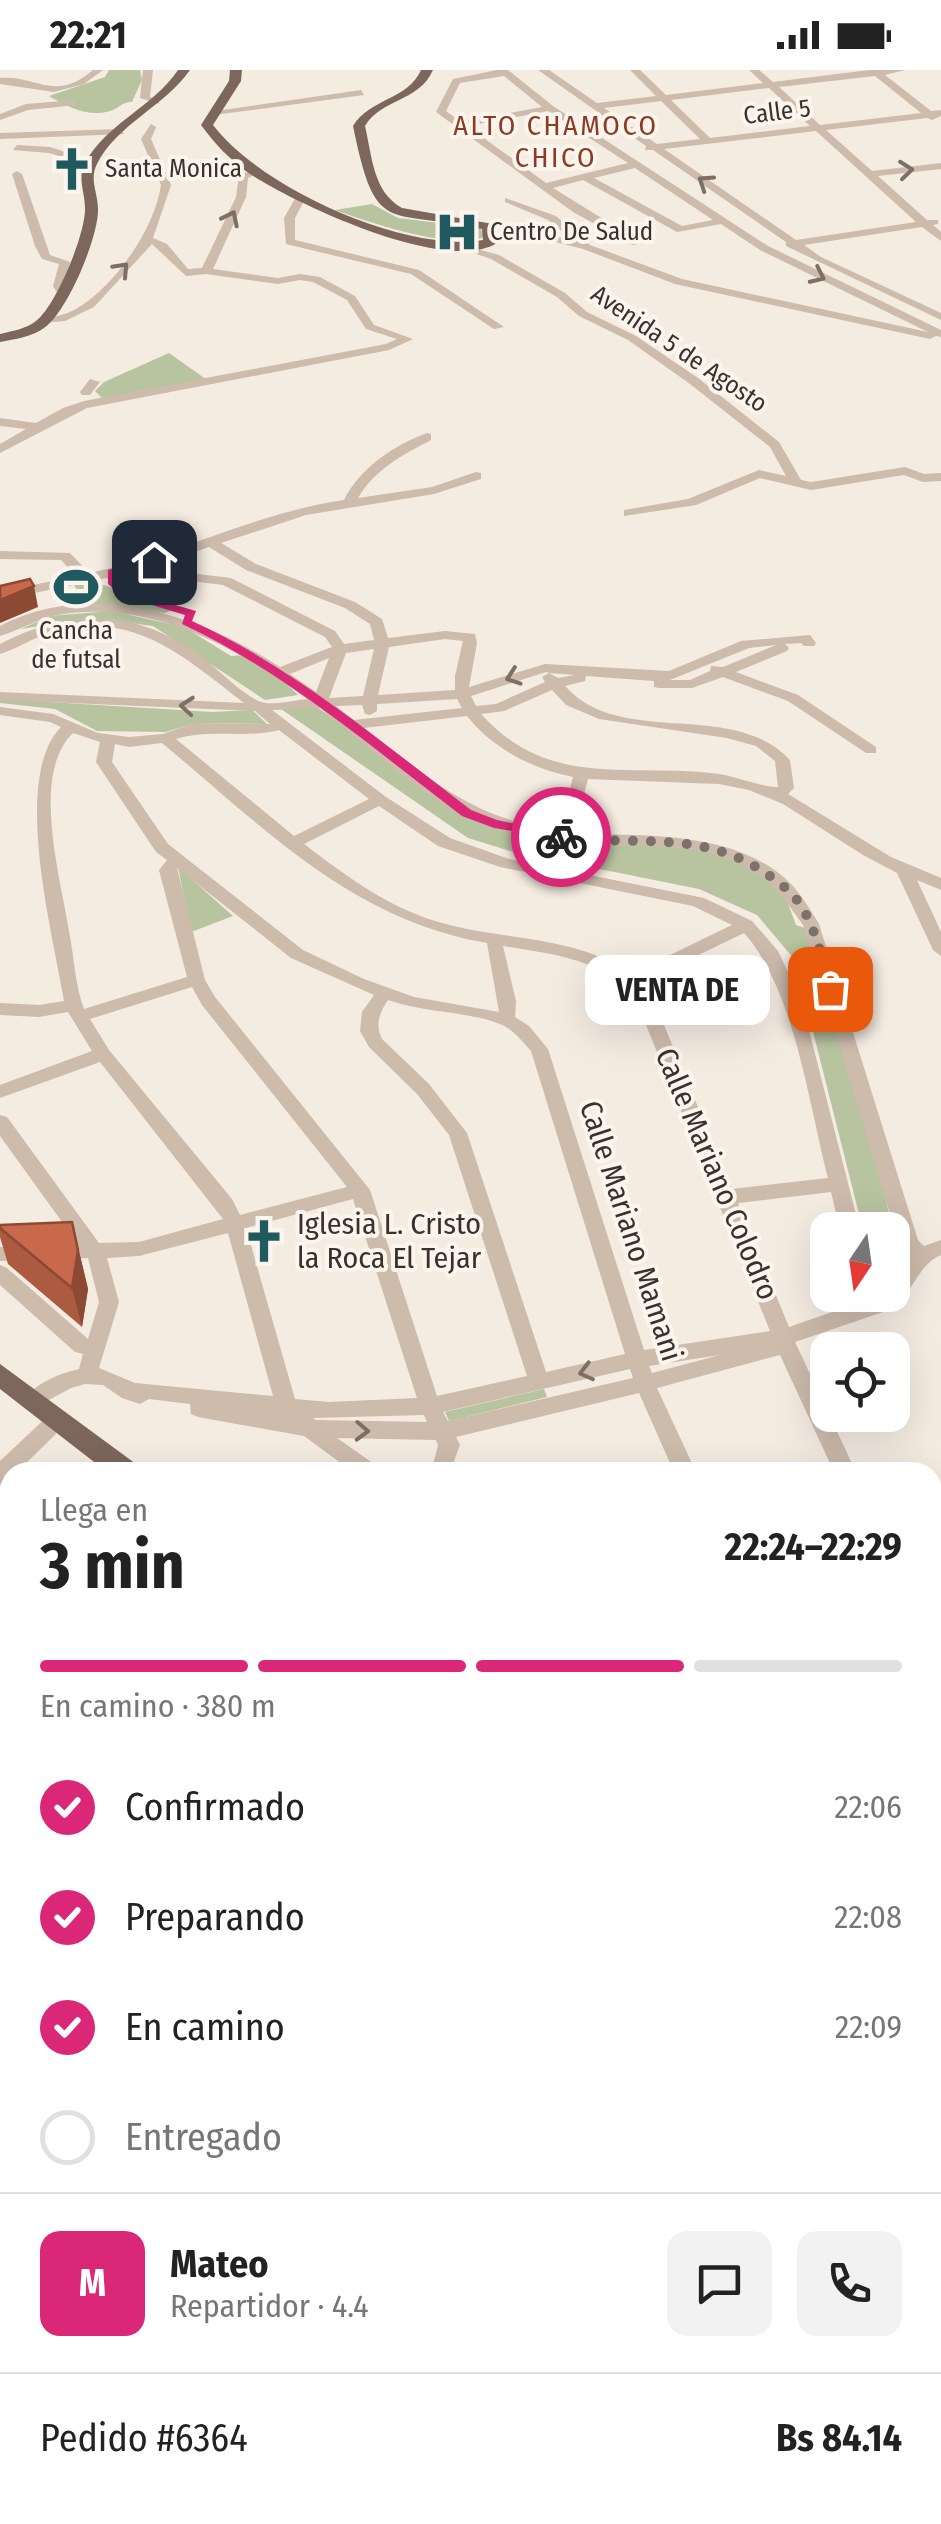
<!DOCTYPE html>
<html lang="es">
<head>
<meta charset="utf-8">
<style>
	:root { --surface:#fff; --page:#f2f2f2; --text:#222; --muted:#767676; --line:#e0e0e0; --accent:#db2777 }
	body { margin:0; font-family:"Fira Sans Condensed",sans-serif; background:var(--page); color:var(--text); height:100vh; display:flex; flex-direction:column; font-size:38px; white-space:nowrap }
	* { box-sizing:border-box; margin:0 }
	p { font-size:32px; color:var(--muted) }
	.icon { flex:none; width:55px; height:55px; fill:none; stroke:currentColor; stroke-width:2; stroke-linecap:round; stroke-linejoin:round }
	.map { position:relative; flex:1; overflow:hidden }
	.panel { position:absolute; left:0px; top:1392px; width:942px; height:1062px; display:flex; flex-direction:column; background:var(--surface); border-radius:30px 30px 0 0; box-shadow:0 10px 40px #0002 }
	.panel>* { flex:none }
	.needle { width:65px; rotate:193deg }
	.fabs { position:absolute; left:810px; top:1142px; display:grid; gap:20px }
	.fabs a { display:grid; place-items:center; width:100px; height:100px; border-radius:20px; background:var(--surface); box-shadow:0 10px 40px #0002; font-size:50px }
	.pin { position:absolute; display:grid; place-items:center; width:85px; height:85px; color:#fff; margin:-42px; border-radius:20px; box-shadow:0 5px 15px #0006 }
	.courier { position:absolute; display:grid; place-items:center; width:100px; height:100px; margin:-50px; border:8px solid #db2777; border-radius:50%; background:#fff; color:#222; box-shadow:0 2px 12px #0007 }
	.bubble { position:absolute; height:70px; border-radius:20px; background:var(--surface); box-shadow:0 10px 40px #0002; font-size:32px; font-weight:700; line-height:70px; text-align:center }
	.summary em { font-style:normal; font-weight:700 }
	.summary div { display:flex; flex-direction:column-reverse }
	.summary { display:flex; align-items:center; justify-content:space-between; height:170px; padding:0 40px }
	h1 { font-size:65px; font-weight:700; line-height:75px }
	.bar { display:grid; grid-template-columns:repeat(4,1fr); gap:15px 10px; align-content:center; height:120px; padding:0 40px }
	.bar i { height:12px; border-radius:8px; background:var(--line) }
	.bar .current { background:var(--accent) }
	.bar p { grid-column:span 4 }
	.line { display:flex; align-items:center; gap:25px; padding:0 40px; border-top:2px solid var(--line) }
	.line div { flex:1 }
	.round { display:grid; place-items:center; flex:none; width:105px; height:105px; border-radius:20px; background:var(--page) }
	ol { padding:0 40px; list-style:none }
	li { display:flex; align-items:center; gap:30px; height:110px }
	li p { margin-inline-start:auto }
	li .icon { padding:10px; border-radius:50%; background:var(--accent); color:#fff; stroke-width:4 }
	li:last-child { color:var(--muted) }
	li i { width:55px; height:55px; border:5px solid var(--line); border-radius:50% }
	.status { display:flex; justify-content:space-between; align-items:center; height:70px; padding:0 50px; background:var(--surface); direction:ltr }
	.status svg { height:28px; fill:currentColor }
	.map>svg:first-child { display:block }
	.green { fill:#b8c4a0 }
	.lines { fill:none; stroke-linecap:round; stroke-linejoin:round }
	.minor { fill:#cdbbac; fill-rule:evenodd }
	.major { fill:#7d675c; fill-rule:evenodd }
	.wall { fill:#ac5a40 }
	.shaded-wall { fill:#8c4a34 }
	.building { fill:#c8694b; stroke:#8c4a34; stroke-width:2.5 }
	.oneway { stroke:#7d6f65 }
	.route { fill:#db2777 }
	.done { stroke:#7c716b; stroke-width:10; stroke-dasharray:0 18 }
	.labels { text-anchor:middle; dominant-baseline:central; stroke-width:8; stroke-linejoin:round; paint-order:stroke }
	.far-street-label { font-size:25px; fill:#3b302b; stroke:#fbf5ee }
	.far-poi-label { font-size:25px; fill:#3b302b; stroke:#fbf5ee; text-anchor:start }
	.far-neighbourhood-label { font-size:28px; letter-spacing:2.5px; fill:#8c3b22; stroke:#fbf5ee }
	.street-label { font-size:30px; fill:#3b302b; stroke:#fbf5ee }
	.poi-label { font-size:30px; fill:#3b302b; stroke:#fbf5ee; text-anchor:start }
</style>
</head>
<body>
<div class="status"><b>22:21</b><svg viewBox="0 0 49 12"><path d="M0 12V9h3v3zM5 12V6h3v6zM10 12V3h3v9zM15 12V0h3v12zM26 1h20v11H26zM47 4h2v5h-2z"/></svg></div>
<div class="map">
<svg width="941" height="2454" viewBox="0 0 941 2454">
	<rect width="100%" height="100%" fill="#f4ebe1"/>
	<path class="green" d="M109,0h31l2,10 -10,22c-12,0 -11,6 -22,9 -22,7 -44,-5 -61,-15l56,-19z
		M372,134l26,14 82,10 5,8c-25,17 -121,-15 -150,-26z
		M169,283l41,29 -108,16 -7,-7 9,-9z
		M92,511l82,28 -9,4 -80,-9 -11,-19z
		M111,541l73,16 47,29 15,-1 37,25 15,15 -33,5 -112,-74 -65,-8 -67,11 29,-13z
		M0,629l212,13 40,-2 15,14 -72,-1 -29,9 -69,-1 -42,-22 -55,-6z
		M314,635l151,102 65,23 147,15 74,15 35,38 10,27 17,6 47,163 40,164 -3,14 -4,3 -1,-45h-29l-68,-270 -38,-45 -58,-26 -189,-38 -42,-13 -187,-129z
		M178,797l55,49 -42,16z
		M544,1319l3,8 -98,24 -4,-9z"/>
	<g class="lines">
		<path class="minor" d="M93,0h10l-19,14 -30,8 -54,-8v-6c38,-3 54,25 93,-8z
			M143,0h10l-3,27 9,3v4l-19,-6z
			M497,0h11l45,36 215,140 173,84v7l-5,-1 -6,3 -255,-55 -92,-35 -55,-14 -1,-2 5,-3 40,10 -24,-20 -43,-18v-4l51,18 34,29 92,34 246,53 -168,-82 -39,-26 -44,8 -94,-52 -30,8 89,55 -9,2 -60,-33 -137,-100 17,-33zM504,6l38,31 -81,15 -15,-11 14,-28zM548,41l80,52 -82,20 -79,-57zM635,98l78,52 -31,6 -88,-48z
			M538,0h11l48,33 59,-7 -26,-26h10l26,25 97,-12 -14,-13h10l14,12 96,-12h36l-20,5 46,36 10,-1v6l-9,4 -5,-2 -101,12 46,41 69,-8v6l-63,7 49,44h11v4l-5,1 8,7v9l-19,-14 -118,18 17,12 120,56v7l-155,-74v-4l-133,-92h-8l1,-4zM875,6l46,37 -101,12 -41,-38zM769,18l41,38 -100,12 -39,-38zM661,31l39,38 -43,5 -53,-36zM816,61l100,91 -120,18 -132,-91z
			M361,20l3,5 -150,20 -5,-3z
			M74,30l3,5 -49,5 -28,10v-6l26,-10z
			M151,54l5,3 -5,12 20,46 -18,53 14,6 21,25 14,-1 34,-71 3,-22 21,-7v4l-12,6 -2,19 -33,72 65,9 22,-4 20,3 35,19 19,29 39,14 -24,11 -302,58 -87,45v-9l26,-15 -26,-3v-8l36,5 27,-15 21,-7 302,-57 11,-5 -31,-10 -19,-29 -34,-18 -13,-2 -22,4 -72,-10 -20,2 -34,-32 -58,63 -29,14 -24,2v-4c10,-2 21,-3 31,-8 40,-20 83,-82 89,-126l-20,-46z
			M121,59l3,5 -124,5v-6z
			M17,75l33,2 46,15 -5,3 -42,-12 -36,-3z
			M17,101l5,3 28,81 20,7 -5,24 1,8h-8l-5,-8 6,-22 -17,-5 -7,-13 -23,-72z
			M297,125l9,2 -11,21v22l124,30 85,57 -10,2 -83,-55 -125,-30 -2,-26z
			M462,175l37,10 66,38 22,19 49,24 62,42 81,64 22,38 10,2 94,-15 19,7 17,-1v8l-18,1 -19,-7 -93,15 -51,-12 -64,27 -72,11v-6l64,-11 71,-29 27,6 -16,-29 -80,-63 -62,-44 -49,-24 -22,-19 -66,-38 -29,-10z
			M90,309l10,3 -10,13h-8l-2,-3z
			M427,363l4,1v6c-27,14 -57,30 -73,58l74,-11 44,-15 5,1v6l-47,15 -128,21 -85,28 35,21 99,38 27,17 6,19 57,-7 30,3 2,9 -8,44 76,-23 124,7 72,-30 69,-6 6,8 -2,3h-10l-3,-3 -16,1 4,4 -2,3 -51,21 62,23 78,52v6h-10l-78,-52 -65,-24 -31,11h-33l-5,-1v-6l-68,-5 -1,5 -20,5c56,63 167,12 225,74l4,28 -6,6 103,63 50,21v12l-24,-10 24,52v24l-8,-6 -36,-77 -34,-18 -80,-51 -34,-14 -30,-6 -131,-5 -14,54c72,4 163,-4 218,52 10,11 19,26 27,39l99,316 6,6 17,-6v15c-24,10 -28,39 -49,54l-97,33 61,130h-22l-54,-117 -123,33 39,84h-22l-35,-79 -183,44 4,8 -10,27h-24l8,-11 4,-16 -2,-5 -99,-2 40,28 3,6h-27l-49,-36 -106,-19 -7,-3 -1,-10 -41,-5 -9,5 -18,-6 -19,-13 -18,-1 -14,4 -37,20 -7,-2 -3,-6c12,-17 34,-26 55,-31l4,-15 -8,-2 -75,-67v-20l7,3 81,71 11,-37 -11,-44 -88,3v-14l78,-3 -78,-108v-21l7,2 92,126 40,-1 84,-23 -123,-157 -100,36v-13l92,-34 -24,-39 -29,5 -39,-2v-12l39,2 25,-4c-11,-67 -53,-223 -3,-274l-11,-5 -50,-7v-8l53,7 45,19 31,4 34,-3 31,-11 76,1 -15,-13 -255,-11v-8l244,11c-61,-47 -111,-95 -194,-70 -18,5 -33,16 -50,21v-10c73,-38 139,-35 205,15 13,11 41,38 56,43 11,4 34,-2 46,-3 -71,-52 -157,-100 -249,-84 -21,4 -38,15 -58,21v-10c91,-48 200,-11 280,41l52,-20 -7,-10 -102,-52 -82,-10 -7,-4 -14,4 5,12 40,13v6l-51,-13 -7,-15 -107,22v-8l76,-16 -15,-16 -61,-1v-8l70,2 19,20c87,-17 166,-60 255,-73 16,-32 50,-55 83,-67zM209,477l37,23 99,38 25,16 4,16 -30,4 -9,-13 -104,-53 -83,-10zM445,569l18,2 -8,35v14l-77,5 11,-48zM776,575l-53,22 -12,-1 -1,5 -20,9h-20l79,-32zM374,579l-11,47 -34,2 17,-45zM329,588l-13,34 -26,-18zM546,602l3,1 -7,4 3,5 -49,22 -20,2 -5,-10zM549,603l26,2 -17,3zM552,620l14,15 33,14 128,19 29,8 19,15 3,26c-17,0 -40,-10 -59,-13 -88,-12 -169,17 -238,-60l23,-3zM457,629l5,9 -108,12 -18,-14 26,-1 3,9 5,1 7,-4v-7zM320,638c49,38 104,93 162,115 25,10 54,16 81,20 61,8 132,-7 188,27 23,13 37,34 52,55l96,319 11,12 -18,27v12h-11l-92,32 -51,-124 93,-11 9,38h20l-59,-231 -23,-48 -26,-30 -48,-23 -195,-39 -59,-21 -64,-41 -114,-87zM467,646c26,33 66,53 106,61l-14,54c-88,-13 -128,-51 -195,-103zM279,660l90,69 -75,37 -118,-97c34,-11 69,0 103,-9zM73,663l27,9 -4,20 60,90 11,8 -8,10 28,107 -103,32c-9,-24 -10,-53 -15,-78 -8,-52 -39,-157 4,-198zM162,673c101,84 190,177 325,200l12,69 -85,-15 -50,-18 -61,-29 -135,-106 -56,-82 3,-18 14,3zM379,736l59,40 62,21 193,39 39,19 -60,29 -46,17c-52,-35 -122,-31 -180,-47 -53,-13 -100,-48 -142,-80zM177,798l114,90 83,37 -12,17 -2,19 9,16 48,47 32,41 78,241 -90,20 -67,-206 -155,-193 -10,-17zM744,863c50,55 65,172 84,245l-96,11 -68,-164 -28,-45 48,-18zM503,876c40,7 88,11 118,39 12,11 18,27 25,40l124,306 -126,19 -96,-301 -19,-23 -14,-9 1,-16zM192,917l10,18 145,182 -107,28 -8,-16 -123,-149 -19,-31zM388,930c36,13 79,11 112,24 13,5 22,17 31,27l94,303 -79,18 -79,-239 -38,-49 -47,-45c-7,-14 -3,-26 6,-39zM353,1129l64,199 -88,4 -34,-3 -49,-171zM228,1163l45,163 -138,-13 -36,-15 20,-66 -12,-44 32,-2zM720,1285l-68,18 -3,-7zM630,1299l3,9 -185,43 -5,-9zM424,1345l3,7 -111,-2 -3,-2z
			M58,1340l7,3 4,6 -4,6 -48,47h-7l-2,9 -8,3v-23l51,-48z
			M932,1555l9,4v30l-9,-3z
			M10,1715v36l-10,6v-36z
			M932,1813l9,3v38l-9,-4z
			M0,1856l10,1v26l-10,-1z
			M932,1905h9v26h-9z
			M10,1931v48l-10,5v-48z
			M932,1998l9,3v28l-9,-3z
			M941,2123v38l-9,4v-38z
			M0,2186l10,4v39l-10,-4z
			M10,2345v39l-10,4v-39z
			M941,2418v32l-12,4h-48l3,-9h48v-24z
			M520,2445h30l1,9h-30z"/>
		<path class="major" d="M178,0h12c-25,36 -74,55 -93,94 -8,15 1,29 1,45 1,27 -31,104 -54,119 -12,9 -29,11 -44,14v-8c12,-3 26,-5 36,-13 20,-15 50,-88 49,-113 0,-16 -8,-30 0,-45 22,-40 68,-56 93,-93z
			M230,0h12l-1,11 -28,44c48,63 191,128 270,115l-1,-11c-96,-21 -106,9 -129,-103 17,-28 55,-26 68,-56h12c-14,32 -51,28 -68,56 7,30 8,66 37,82l91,16 4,19c-51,32 -201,-39 -247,-69 -20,-14 -35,-30 -49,-49l28,-44z
			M0,1294l136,100 3,8h-32l-107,-83z
			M10,1484v24l-10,1v-24z
			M731,2445h38l1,9h-38z"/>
	</g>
	<path class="wall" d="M72,1152l16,67 -6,38 -74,-63 -8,-27v-12z"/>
	<path class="shaded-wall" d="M34,516l4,21 -38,16v-23z
		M72,1152l16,67 -6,38 -10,-39z"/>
	<path class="building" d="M30,509l4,7 -34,14v-14z
		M72,1152l6,28 -6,38 -72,-60v-3z"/>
	<defs><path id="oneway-chevron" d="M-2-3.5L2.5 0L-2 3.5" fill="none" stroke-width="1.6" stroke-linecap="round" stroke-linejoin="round" transform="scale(2.5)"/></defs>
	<g class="oneway">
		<use href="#oneway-chevron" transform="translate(906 100) rotate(-6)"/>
		<use href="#oneway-chevron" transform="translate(705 112) rotate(-146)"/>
		<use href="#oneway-chevron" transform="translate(231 148) rotate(-64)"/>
		<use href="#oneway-chevron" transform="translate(122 199) rotate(-47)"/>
		<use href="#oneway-chevron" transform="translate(818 206) rotate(25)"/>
		<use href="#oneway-chevron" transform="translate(513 607) rotate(161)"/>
		<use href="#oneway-chevron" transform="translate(187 636) rotate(-175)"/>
		<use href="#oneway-chevron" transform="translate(586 1302) rotate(166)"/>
		<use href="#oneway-chevron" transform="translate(362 1361) rotate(2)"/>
	</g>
	<path class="route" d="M150,489l9,3 -41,12 1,9 11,9 66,19 -4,10c103,47 189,121 279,189l26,10 68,14v6l-71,-12 -32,-12c-91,-69 -177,-144 -280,-192l3,-9 -63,-19 -14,-12v-14z"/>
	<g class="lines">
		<path class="done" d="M561,767c76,10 142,-9 209,39 13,9 25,19 33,33 14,24 20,53 27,80"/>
	</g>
	<defs>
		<g id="church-bare" transform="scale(3.45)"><path d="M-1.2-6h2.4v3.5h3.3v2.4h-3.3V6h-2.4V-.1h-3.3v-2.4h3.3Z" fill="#1f5a5e" stroke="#fbf5ee" stroke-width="2.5" paint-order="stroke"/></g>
		<g id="hospital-bare" transform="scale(3.45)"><path d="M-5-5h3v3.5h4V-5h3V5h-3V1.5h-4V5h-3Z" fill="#1f5a5e" stroke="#fbf5ee" stroke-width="2.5" paint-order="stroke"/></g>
		<g id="stadium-bare" transform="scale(3.45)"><path d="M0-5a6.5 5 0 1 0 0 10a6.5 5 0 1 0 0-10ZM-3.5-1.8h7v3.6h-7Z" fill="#1f5a5e" stroke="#fbf5ee" stroke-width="2.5" paint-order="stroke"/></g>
	</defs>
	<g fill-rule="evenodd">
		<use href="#church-bare" x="72" y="99"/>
		<use href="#hospital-bare" x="457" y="162"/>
		<use href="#stadium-bare" x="76" y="517"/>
		<use href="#church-bare" x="264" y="1171"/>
	</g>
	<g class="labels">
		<g class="far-street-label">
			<text transform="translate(777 42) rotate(-7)">Calle 5</text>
			<text transform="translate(679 279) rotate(34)">Avenida 5 de Agosto</text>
		</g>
		<g class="far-poi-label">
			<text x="105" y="99">Santa Monica</text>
			<text x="490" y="162">Centro De Salud</text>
			<text x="76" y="561" text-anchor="middle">Cancha<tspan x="76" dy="29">de futsal</tspan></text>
		</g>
		<g class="far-neighbourhood-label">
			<text x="556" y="55">ALTO CHAMOCO<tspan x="556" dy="32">CHICO</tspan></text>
		</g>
		<g class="street-label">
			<text transform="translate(717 1104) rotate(67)">Calle Mariano Colodro</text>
			<text transform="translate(631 1161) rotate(72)">Calle Mariano Mamani</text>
		</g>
		<g class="poi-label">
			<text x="297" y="1154">Iglesia L. Cristo<tspan x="297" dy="34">la Roca El Tejar</tspan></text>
		</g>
	</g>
</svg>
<div class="fabs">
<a><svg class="needle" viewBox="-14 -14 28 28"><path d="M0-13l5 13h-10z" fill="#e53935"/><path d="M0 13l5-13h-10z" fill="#767676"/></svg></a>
<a><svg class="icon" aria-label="locate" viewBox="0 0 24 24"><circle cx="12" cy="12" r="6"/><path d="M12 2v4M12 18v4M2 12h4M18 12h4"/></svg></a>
</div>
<div class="pin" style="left:830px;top:919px;background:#ea580c"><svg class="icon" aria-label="bag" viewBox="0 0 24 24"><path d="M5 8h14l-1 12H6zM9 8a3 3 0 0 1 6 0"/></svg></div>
<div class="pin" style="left:154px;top:492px;background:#1f2937"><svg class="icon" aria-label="home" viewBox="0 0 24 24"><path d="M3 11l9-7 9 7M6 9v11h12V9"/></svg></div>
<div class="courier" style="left:561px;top:767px"><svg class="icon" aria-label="bike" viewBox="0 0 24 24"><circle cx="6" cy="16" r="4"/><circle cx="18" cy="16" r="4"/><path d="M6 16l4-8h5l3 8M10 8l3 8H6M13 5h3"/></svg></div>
<div class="bubble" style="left:585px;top:885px;width:185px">VENTA DE</div>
<section class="panel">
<div class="summary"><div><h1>3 min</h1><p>Llega en</p></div><em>22:24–22:29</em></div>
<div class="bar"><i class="current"></i><i class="current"></i><i class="current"></i><i></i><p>En camino · 380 m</p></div>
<ol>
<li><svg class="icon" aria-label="check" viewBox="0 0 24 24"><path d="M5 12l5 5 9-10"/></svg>Confirmado<p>22:06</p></li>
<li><svg class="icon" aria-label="check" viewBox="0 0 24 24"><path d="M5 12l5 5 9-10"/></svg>Preparando<p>22:08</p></li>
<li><svg class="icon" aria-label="check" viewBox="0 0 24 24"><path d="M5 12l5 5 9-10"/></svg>En camino<p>22:09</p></li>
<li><i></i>Entregado</li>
</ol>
<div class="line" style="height:180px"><b class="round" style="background:var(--accent);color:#fff">M</b><div><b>Mateo</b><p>Repartidor · 4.4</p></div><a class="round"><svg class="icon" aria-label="chat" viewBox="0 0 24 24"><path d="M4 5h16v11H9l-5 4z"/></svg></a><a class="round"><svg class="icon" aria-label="phone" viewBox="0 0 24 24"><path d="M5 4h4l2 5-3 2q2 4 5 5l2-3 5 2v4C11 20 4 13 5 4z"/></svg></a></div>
<div class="line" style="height:130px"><div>Pedido #6364</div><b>Bs 84.14</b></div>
</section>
</div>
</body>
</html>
